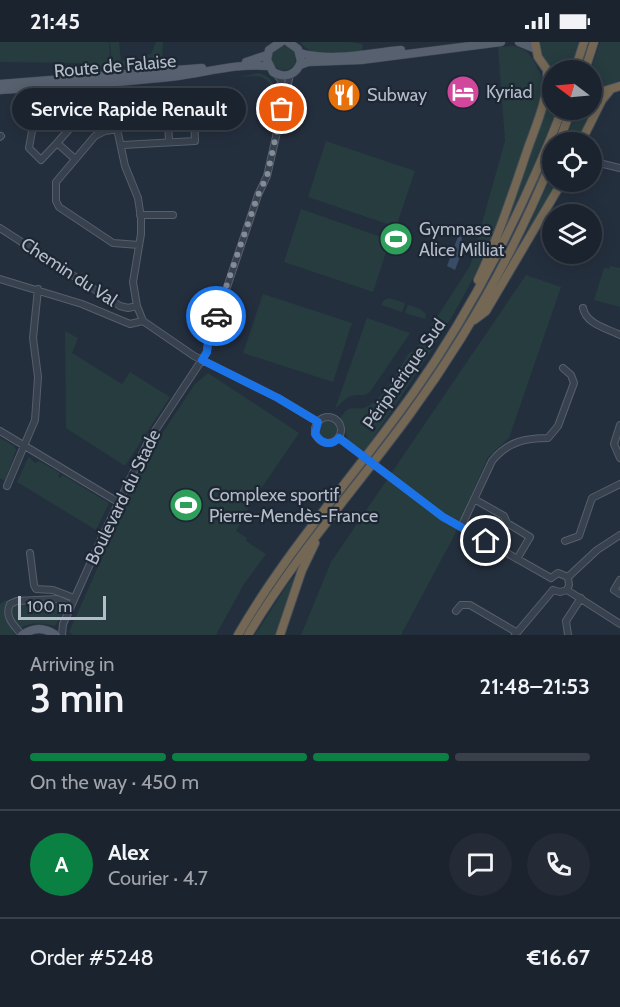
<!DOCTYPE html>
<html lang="en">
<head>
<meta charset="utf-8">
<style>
	:root { --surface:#1b232e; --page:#242b36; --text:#f1f3f6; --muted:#a0a4aa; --line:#39404a; --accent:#0b8043 }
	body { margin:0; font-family:Cabin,sans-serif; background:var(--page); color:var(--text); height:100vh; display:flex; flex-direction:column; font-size:22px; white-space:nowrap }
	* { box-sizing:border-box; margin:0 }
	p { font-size:20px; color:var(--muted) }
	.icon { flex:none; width:33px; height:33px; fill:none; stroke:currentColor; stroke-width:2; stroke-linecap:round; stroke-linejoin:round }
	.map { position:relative; height:593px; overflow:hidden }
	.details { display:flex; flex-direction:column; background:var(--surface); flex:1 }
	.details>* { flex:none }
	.needle { width:39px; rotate:286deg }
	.controls { position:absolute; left:542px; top:18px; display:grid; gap:12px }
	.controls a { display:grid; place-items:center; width:60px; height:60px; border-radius:50%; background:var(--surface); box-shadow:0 3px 15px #0003,0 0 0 2px var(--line); font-size:30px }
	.scale { position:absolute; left:18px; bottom:15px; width:88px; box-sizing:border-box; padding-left:6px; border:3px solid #b4bcc9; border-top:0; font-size:16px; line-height:21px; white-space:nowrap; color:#b4bcc9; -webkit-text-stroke:4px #1d2633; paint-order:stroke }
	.pin { position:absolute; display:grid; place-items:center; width:51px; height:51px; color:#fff; margin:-26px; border:3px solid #fff; border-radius:50%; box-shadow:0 2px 6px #0007 }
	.courier { position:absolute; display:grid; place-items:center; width:60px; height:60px; margin:-30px; border:4px solid #1a73e8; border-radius:50%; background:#fff; color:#222; box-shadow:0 2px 8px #0007 }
	.bubble { position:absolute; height:42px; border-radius:21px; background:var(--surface); box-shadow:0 3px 15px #0003,0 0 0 2px var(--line); font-size:20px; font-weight:600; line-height:42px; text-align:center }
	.overview em { font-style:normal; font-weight:600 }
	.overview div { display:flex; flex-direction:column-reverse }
	.overview { display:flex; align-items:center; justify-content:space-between; height:102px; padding:0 30px }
	h1 { font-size:39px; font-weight:600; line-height:45px }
	.bar { display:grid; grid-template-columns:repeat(4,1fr); gap:9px 6px; align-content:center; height:72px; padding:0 30px }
	.bar i { height:8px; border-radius:4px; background:var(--line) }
	.bar .active { background:var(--accent) }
	.bar p { grid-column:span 4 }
	.line { display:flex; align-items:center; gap:15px; padding:0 30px; border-top:2px solid var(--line) }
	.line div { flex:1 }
	.round { display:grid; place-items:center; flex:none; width:63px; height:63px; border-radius:32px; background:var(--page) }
	.status { display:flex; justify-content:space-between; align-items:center; height:42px; padding:0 30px; background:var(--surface); direction:ltr }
	.status svg { height:16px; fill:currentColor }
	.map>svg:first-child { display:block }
	.green { fill:#263c3f }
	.water { fill:#394c67 }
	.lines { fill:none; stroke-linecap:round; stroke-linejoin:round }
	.minor-casing { stroke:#565f6c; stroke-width:8 }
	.major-casing { stroke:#414a57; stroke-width:9 }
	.highway-casing { stroke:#434c59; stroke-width:10 }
	.minor { stroke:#38414e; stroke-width:6 }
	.major { stroke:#56606e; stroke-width:8 }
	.highway { stroke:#746855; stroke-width:8 }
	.minor-bridge-casing { stroke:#565f6c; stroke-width:8; stroke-linecap:butt }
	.minor-bridge { stroke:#38414e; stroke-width:6 }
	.done { stroke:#828b98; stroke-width:6; stroke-dasharray:0 10.8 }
	.route { stroke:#1a73e8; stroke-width:8 }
	.labels { text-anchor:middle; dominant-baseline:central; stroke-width:4.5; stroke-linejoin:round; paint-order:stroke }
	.street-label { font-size:18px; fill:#b4bcc9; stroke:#1d2633 }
	.poi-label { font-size:18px; fill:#b4bcc9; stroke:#1d2633; text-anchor:start }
</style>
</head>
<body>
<div class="status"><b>21:45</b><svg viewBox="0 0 49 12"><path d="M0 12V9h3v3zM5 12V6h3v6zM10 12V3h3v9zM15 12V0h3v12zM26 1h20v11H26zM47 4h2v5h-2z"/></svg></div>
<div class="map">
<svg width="620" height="593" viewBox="0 0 620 593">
	<rect width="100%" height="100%" fill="#242f3e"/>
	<path class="green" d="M0,0h109l2,35 -25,3 -3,-17 -83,-1z
		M110,0h9l2,19 19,-1 1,-5 10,-1 5,-12h7l-1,20 -50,5z
		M300,0h49l14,2 -1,7c-19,1 -50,9 -62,-9z
		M540,0h40l-10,28h-18l-9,-14z
		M600,0h20v38l-13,6 -16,1v-17z
		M272 16a12 12 0 1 1 24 0a12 12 0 1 1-24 0Z
		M513,4c14,3 16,7 23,19 2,6 7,10 7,16 2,20 -11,43 -17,61 -13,40 -26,82 -45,120 -32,67 -76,128 -117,190l-15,-11 -9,-22c10,-18 16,-6 28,-13 18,-11 30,-35 41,-53l6,-2 55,-85 35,-125 -7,-94z
		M258,31c13,2 18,12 17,25l-2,-1c-2,-24 -15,-21 -34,-20z
		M551,43l1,25h5l-37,89 -20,39z
		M591,55l4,1 -18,44h-12l12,-32h14z
		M326,99l89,30 -19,56 -88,-30z
		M552,133v7h6l-40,67z
		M301,167l89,31 -17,52 -89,-30z
		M610,224l10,2v39l-26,-7 10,-32 5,1z
		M526,233l35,12 -52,151 -21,19 -34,79 -53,99h-100l30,-73z
		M263,252l89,29 -19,59 -90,-29z
		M389,256l16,5 -3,9 -21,-7 3,-5z
		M408,263l12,4 6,5 -1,5 -20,-6z
		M367,276l43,15 -40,59c-5,4 -8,3 -14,3 -10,1 -15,8 -21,14z
		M65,289l13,7 -6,15 50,31 8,-12 40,25 -45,69 -59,-38z
		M208,331l91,60 -60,88 2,2 -5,8 11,7 -1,3 20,13 -22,30 -28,51h-143l-4,-3 32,-72 -3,-3 49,-101 48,-72z
		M319 388a9 9 0 1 1 18 0a9 9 0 1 1-18 0Z
		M0,396l14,8 2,4 -11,31 -5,-3z
		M29,415l6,6 4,-2 21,12 -2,4 2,1 3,-3 46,28 -13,27 -79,-48 10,-22z
		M296,532l-21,61h-20l32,-50z
		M6,558l1,2c-7,12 2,21 10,30l-2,3h-15v-31z
		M51,560l15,6 -11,18c-12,-2 -22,-5 -34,2l-9,-10 -2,-8 4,-4z"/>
	<path class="water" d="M459,192h2l2,15 -8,21 -8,-4z"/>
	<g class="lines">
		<g class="minor-casing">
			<path id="minor" d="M276,32l5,6 2,15
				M92,45l11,2 7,7 15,70 13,32 3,20v16l-8,48 4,24
				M119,87l-14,2 -10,5 -39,46v19l3,6 54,36 26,2
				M0,95l1,-1
				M57,101l-16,17 -12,-12 3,-17 18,-21 19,-1 10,9 -22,25 18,16
				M123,103l72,-4 -1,-23 -26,2 1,22
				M591,119l29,7
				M140,173h33
				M0,186l120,78 8,2 9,-2 6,15 51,35 84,42 40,24
				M0,237l82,25 48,20 13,-3
				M583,266c3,16 23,20 37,27
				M315 388a13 13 0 1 1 26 0a13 13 0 1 1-26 0Z
				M620,383l-6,19 6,14
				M0,389l118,71
				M339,396l12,9
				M389,434l54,41 108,61
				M7,444l28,-66 3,-43 -5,-39 5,-49
				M474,457l30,17 3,7 23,14 -13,22
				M461,485l31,-66c15,-19 33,-23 56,-23l10,-12 16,-43 -3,-8 -8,-7
				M565,499l14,-5 13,-38 28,-14
				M30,511l4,32 2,4 17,1 21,8
				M568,535l29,-27 23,-15
				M551,536l7,-5 10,4
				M620,538l-6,10 6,4
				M553,548l7,2 7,-2 2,-5 -1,-8
				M567,548l53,34
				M456,569l5,-6h9l46,27
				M22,593c-8,-10 -18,-18 -12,-31l7,-3 40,-2 14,6
				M62,593l1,-11 40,-89 46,-95 58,-88 2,-19 13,-31 36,-107 9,-19 23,-101
				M515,593l38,-45
				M568,593l-2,-14 15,-23"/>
		</g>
		<g class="major-casing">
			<path id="major" d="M281,0l-12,8 -2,10 6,12c12,7 24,3 28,-11l-3,-12 -10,-7
				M519,0l17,7
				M300,11c33,9 68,0 101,-3
				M246,20l21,-7
				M300,23l8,-3 53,-2 140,-18
				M0,42l202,-16
				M0,48c59,-4 119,-7 178,-14 29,-4 61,-13 90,-10
				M22,593c12,-8 22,-8 34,0"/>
		</g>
		<g class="highway-casing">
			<path id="highway" d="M535,0l3,15 12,17
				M575,28l9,-28
				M585,28l9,-28
				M591,49h13l16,-5
				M559,100l12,-32
				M581,100l21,-42 9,-11
				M478,238c20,-42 34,-85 49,-129 9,-26 22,-53 20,-80
				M474,278l12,-9 76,-129
				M238,593c50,-87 118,-161 176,-243 62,-88 109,-183 148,-282
				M248,593c47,-79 108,-147 162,-221 57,-78 105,-164 142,-254
				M280,593l22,-65 13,-27"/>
		</g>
		<use href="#minor" class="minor"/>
		<use href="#major" class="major"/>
		<use href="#highway" class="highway"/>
		<g class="minor-bridge-casing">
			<path id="minor-bridge" d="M351,405l38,29"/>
		</g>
		<use href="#minor-bridge" class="minor-bridge"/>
	</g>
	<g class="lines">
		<path class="done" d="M216,274l42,-121 9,-19 15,-67"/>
		<path class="route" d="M216,274l-7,17 -2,19 -5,8 76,38 40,24 -3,12c6,9 15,13 24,4l104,79 43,24"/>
	</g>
	<defs>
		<g id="hotel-disc" transform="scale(1.725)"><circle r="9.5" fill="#d1479c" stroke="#1d2633"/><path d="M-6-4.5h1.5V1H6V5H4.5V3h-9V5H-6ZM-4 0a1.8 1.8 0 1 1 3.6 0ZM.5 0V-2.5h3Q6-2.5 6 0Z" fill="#fff"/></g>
		<g id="restaurant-disc" transform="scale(1.725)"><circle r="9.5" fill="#e8710a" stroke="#1d2633"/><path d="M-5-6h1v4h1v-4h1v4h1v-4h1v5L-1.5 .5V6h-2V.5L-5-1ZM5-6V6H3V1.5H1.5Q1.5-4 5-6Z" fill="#fff"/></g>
		<g id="stadium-disc" transform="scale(1.725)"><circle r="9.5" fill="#2e9e5b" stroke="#1d2633"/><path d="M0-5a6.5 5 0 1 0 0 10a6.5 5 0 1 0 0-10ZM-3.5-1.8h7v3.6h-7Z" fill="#fff"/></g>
	</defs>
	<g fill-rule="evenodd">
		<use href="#hotel-disc" x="463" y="50"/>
		<use href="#restaurant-disc" x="344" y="53"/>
		<use href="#stadium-disc" x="396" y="197"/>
		<use href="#stadium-disc" x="186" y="463"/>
	</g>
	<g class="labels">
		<g class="street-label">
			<text transform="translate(115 24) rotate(-5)">Route de Falaise</text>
			<text transform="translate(69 230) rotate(33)">Chemin du Val</text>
			<text transform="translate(404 332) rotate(-55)">Périphérique Sud</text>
			<text transform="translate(123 455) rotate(-64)">Boulevard du Stade</text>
		</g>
		<g class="poi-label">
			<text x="486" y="50">Kyriad</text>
			<text x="367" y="53">Subway</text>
			<text x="419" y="187">Gymnase<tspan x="419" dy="21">Alice Milliat</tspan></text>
			<text x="209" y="453">Complexe sportif<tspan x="209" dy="21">Pierre-Mendès-France</tspan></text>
		</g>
	</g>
</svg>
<div class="controls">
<a><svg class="needle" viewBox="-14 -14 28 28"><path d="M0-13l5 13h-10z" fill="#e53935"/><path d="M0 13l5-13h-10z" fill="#a0a4aa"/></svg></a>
<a><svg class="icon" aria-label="locate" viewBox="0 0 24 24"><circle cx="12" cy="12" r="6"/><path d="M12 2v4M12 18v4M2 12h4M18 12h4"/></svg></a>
<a><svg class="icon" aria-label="layers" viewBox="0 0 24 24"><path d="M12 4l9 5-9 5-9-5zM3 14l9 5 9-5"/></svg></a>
</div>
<div class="scale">100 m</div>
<div class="pin" style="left:282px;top:67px;background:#ea580c"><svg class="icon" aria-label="bag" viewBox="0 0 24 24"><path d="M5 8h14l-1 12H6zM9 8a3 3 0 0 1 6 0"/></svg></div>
<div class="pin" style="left:486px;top:499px;background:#1f2937"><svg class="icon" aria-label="home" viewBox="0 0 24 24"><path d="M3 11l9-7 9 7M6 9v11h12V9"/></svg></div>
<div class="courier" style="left:216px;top:274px"><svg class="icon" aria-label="car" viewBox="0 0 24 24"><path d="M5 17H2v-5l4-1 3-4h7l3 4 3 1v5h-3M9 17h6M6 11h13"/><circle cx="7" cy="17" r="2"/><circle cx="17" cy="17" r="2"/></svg></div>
<div class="bubble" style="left:12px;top:46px;width:234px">Service Rapide Renault</div>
</div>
<section class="details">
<div class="overview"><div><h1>3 min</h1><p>Arriving in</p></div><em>21:48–21:53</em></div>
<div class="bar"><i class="active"></i><i class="active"></i><i class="active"></i><i></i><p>On the way · 450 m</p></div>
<div class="line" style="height:108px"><b class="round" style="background:var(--accent);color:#fff">A</b><div><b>Alex</b><p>Courier · 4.7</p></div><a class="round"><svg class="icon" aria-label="chat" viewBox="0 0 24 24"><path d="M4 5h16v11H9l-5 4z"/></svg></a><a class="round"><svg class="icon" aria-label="phone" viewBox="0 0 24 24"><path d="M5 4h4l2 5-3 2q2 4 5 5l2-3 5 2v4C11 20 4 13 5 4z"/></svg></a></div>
<div class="line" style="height:78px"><div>Order #5248</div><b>€16.67</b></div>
</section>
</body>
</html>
